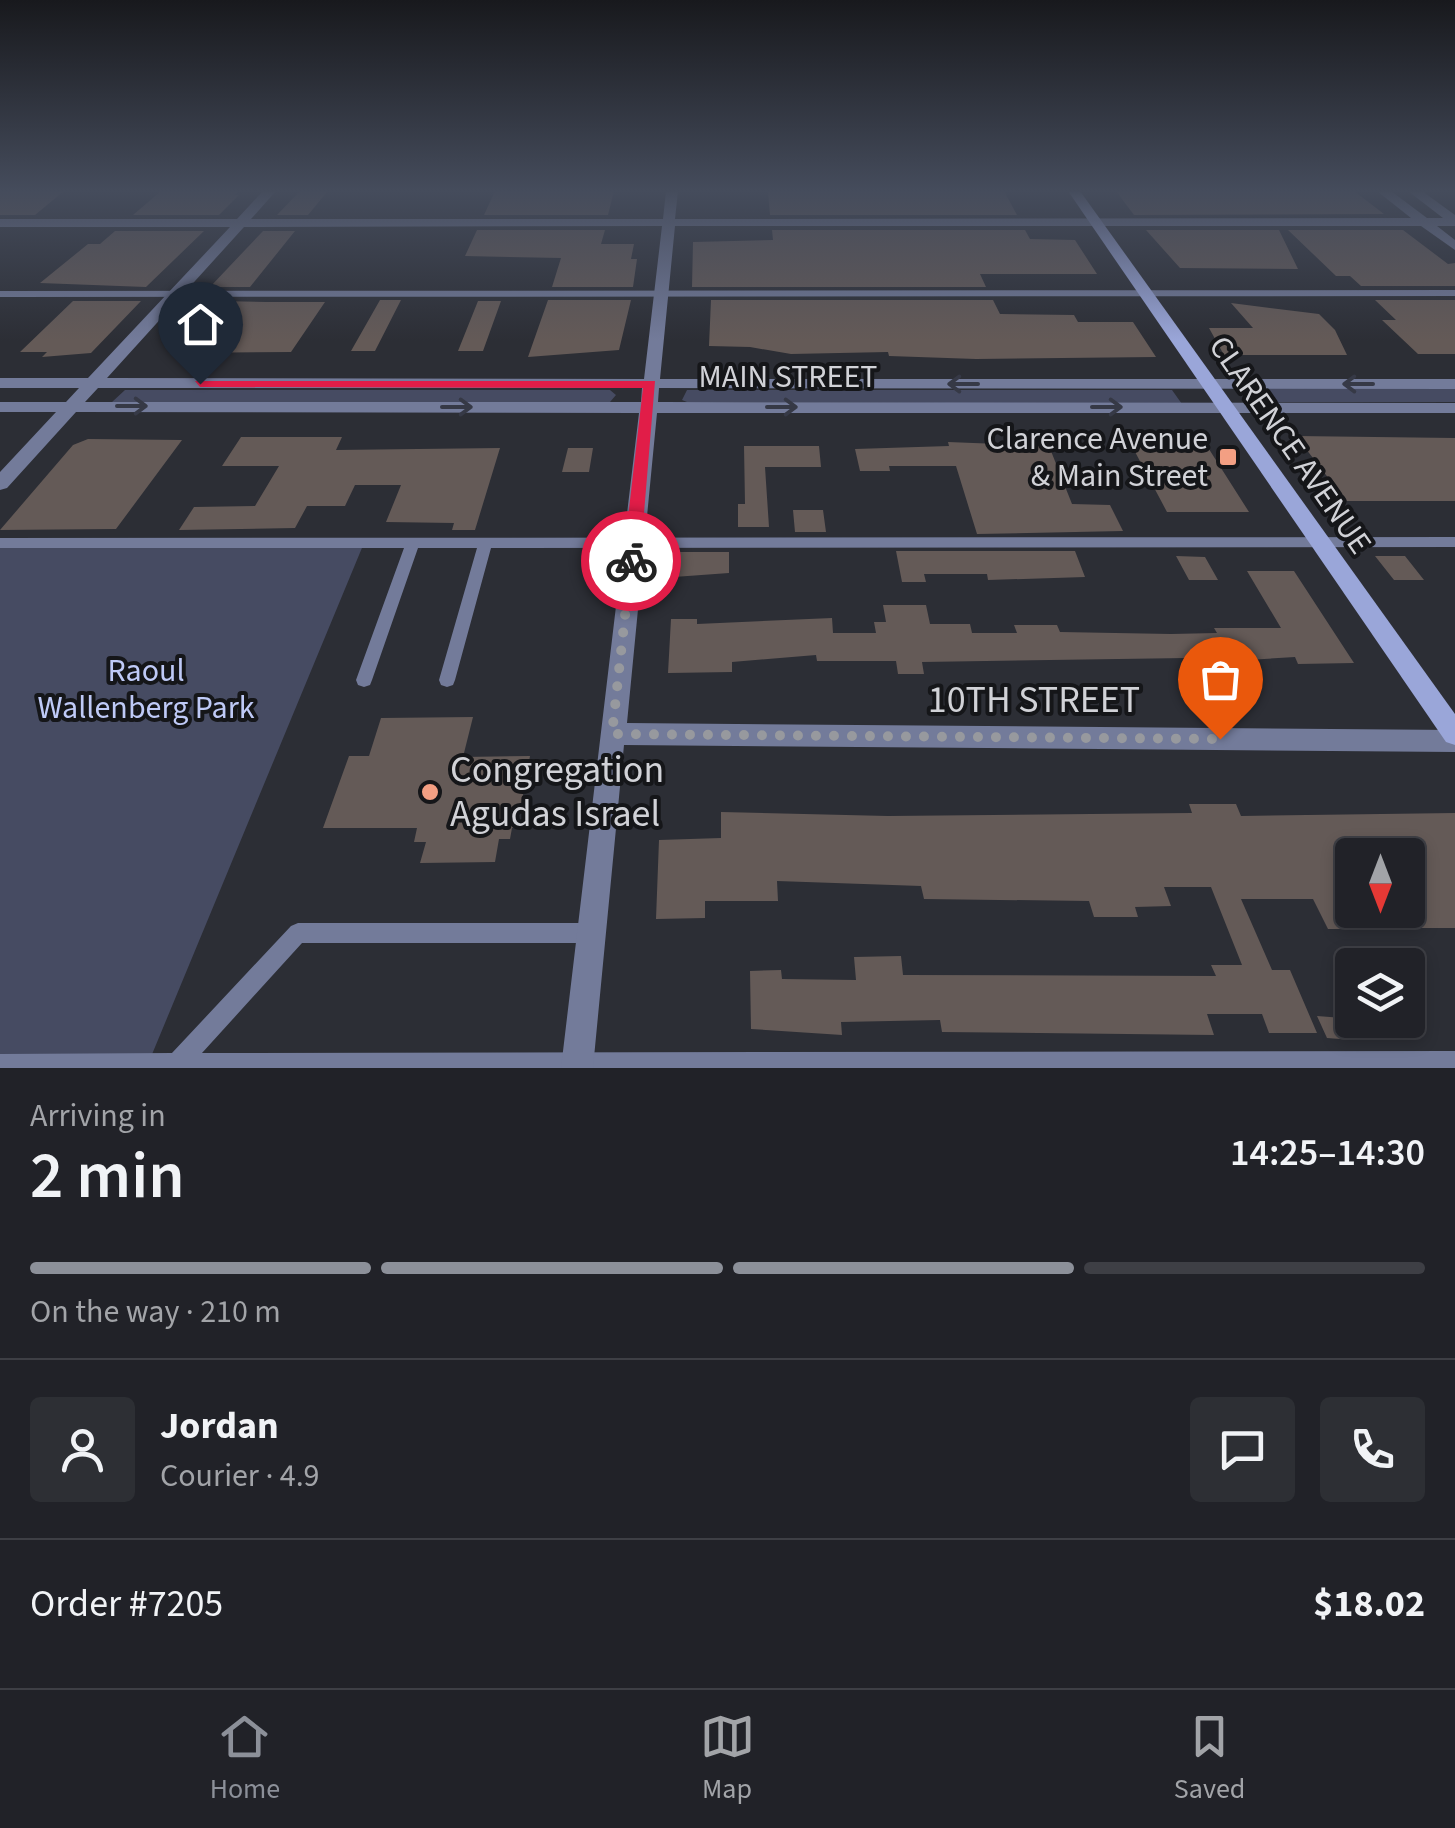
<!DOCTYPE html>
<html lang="en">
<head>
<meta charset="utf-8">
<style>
	:root { --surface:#212228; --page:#2d2f34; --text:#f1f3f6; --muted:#a2a4a8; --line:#3e3f45; --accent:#8c9099 }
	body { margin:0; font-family:"Source Sans 3",sans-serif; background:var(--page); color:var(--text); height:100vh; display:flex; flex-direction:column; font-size:38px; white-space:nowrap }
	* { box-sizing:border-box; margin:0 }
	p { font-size:32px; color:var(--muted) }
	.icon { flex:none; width:55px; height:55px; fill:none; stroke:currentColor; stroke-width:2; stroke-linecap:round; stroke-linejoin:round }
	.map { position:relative; height:1068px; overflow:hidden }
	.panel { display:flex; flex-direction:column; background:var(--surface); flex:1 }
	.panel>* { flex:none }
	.needle { width:65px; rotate:180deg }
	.controls { position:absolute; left:1335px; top:838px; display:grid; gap:20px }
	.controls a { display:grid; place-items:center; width:90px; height:90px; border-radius:10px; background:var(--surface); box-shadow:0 5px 15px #0003,0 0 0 2px var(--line); font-size:50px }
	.pin { position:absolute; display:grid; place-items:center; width:85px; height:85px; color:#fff; margin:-102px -42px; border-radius:50% 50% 50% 0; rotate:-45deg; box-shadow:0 0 10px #0007 }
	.pin .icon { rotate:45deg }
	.courier { position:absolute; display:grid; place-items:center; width:100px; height:100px; margin:-50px; border:8px solid #e11d48; border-radius:50%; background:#fff; color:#222; box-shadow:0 2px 12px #0007 }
	.summary em { font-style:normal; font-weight:600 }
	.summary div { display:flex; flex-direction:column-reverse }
	.summary { display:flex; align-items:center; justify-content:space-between; height:170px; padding:0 30px }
	h1 { font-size:65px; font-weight:600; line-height:75px }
	.bar { display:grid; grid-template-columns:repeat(4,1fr); gap:15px 10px; align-content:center; height:120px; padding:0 30px }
	.bar i { height:12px; border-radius:8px; background:var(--line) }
	.bar .selected { background:var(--accent) }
	.bar p { grid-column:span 4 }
	.line { display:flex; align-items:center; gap:25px; padding:0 30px; border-top:2px solid var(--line) }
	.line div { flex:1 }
	.round { display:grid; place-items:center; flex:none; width:105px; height:105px; border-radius:10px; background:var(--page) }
	.tab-bar { display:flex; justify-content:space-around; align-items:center; height:140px; border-top:2px solid var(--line); background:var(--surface); font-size:28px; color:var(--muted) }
	.tab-bar a { display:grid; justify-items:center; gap:5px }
	.tab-bar .selected { color:var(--accent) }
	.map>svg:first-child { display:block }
	.green { fill:#464b62 }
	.building { fill:#645a57 }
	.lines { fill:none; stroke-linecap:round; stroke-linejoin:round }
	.service { fill:#737b9a; fill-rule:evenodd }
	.minor { fill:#737b9a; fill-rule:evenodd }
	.secondary { fill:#9aa6d9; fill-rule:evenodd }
	.oneway { stroke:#363946 }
	.route { fill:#e11d48 }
	.done { stroke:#97999e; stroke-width:10; stroke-dasharray:0 18 }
	.poi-dot { fill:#f39f83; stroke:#151619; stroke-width:4 }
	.labels { text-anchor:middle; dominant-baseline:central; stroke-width:8; stroke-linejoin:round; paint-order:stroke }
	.street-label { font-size:32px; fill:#d1d2d7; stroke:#151619 }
	.poi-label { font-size:32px; fill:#d1d2d7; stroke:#151619; text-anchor:end }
	.park-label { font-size:32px; fill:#bfcaf7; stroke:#151619 }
	.near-street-label { font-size:38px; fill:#d1d2d7; stroke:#151619 }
	.near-poi-label { font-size:38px; fill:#d1d2d7; stroke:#151619; text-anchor:start }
</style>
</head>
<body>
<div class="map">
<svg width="1455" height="1068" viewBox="0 0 1455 1068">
	<rect width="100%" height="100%" fill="#2c2e35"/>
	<path class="green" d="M1250,386l205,3v13h-194z
		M125,390h485l6,5 -6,7h-498z
		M687,390h485l10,14 -495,-2 -5,-2z
		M0,543h364l-216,521 -148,1z"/>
	<path class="building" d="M0,191h64l-29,24h-35z
		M161,191h78l-4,4h4l-20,20h-86z
		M495,191h119l-6,24h-124z
		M1004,191l13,24h-247l-2,-23z
		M1116,191h238l30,23 -250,1z
		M299,192h28l-19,23h-31z
		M477,230h128l-4,14h33l-3,15h6l-4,28h-81l9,-29 -96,-2z
		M772,230h253l5,9 45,1 22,34h-117l6,13h-294l1,-45 80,-2z
		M1146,230h133l19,39 -118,-1z
		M1288,230h115l45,34 7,-1v23h-94l-11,-10h-14z
		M115,231h89l-58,56 -106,-4 48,-39h12z
		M263,231h32l-45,56h-40z
		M380,300h21l-26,51h-24z
		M548,300h83l-12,50 -91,7z
		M711,300h282l7,14 74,1 4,7h55l23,35 -180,2 -87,-3 -1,-4 -97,2 -41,-7 -41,-1z
		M1375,300h80v54h-37l-36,-34h14z
		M73,301h68l-50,52 -49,4 5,-5h-27z
		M219,301l47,1h59l-34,50 -116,1z
		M478,301h23l-18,50h-25z
		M1231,303l88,11 16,16 12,25h-123l-15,-27h44z
		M1125,433l75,2 49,77h-82z
		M1296,436l159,2v63h-109z
		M241,437h101l-6,13 164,-2 -25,82h-23l2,-7 -68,-1 15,-37h-46l-10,21h-38l-12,22 -116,2 15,-23 61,-1 24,-40h-57z
		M88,439l94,1 -66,89 -116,1 73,-85z
		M948,442l101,4 23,58 38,1 13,26 -146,3 -21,-68h-67l1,5h-30l-5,-22 94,-3z
		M744,446h75l2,21h-56l4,60h-31v-23h7z
		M568,448h25l-4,24h-27z
		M793,510h30l3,22h-31z
		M896,551h179l10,26 -97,3 -1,-6h-63l2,8h-24z
		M676,552h53v21l-55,4z
		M1176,556l29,1 13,23h-29z
		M1375,556h30l19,24h-30z
		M1247,571h47l60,92 -56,1 -3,-7 -78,5h-29l-2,-4 -264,4 2,12h-26l-2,-13h-79l-1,-6 -84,7v10l-64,1 3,-54h26v5l135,-6 1,15h43l-2,-11h12l-3,-17h43l4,19h40l2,9h45l-3,-8h43l3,7 111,2 46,-1 -3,-5h67z
		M473,717l-10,40 67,-1 -13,72h-5l-2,11h-11l-4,23 -75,1 6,-21h-12l3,-14h-94l26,-72h20l12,-38z
		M1189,804h47l5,12 214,-3v115h-47v-73h-56v74h-24l-15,-30h-72l31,71h18l27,63h-48l-7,-19h-55l7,21 -272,-3 -2,-12 -99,2 1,13 -91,-6 -1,-58 31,-1 1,9 74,1 -2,-23 47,-1 2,19 313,1 -5,-11h31l-31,-78h-47l7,19 -36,1 3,10h-44l-5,-16 -165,-2 -3,-13 -144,-5 1,20h-73v17l-49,1 3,-79 62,-2v-26l167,4 304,-3z
		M1317,1016l26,2 10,22 -26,-2z"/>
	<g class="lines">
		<path class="service" d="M1455,290v6l-1455,1v-6z
			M1455,537v10l-964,1 -36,132 -2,5 -6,2 -6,-2 -2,-5 38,-132h-59l-46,132 -2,5 -6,2 -6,-2 -2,-5 48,-132h-404v-10z
			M298,923h292l7,3 3,7 -3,7 -7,3h-288l-100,110 1253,-2v17h-1455v-14l172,-1 119,-127z"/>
		<path class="minor" d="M263,191h13l-25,28h412l3,-28h12l-3,28 736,-1 -34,-27h14l36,27h16l-35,-27h14l33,24v11h-18l18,14v10l-34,-24h-746l-15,153h795v10l-796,-1 -1,14 797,1v10h-798l-30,310 828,7v22l-831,-7 -31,323h-32l78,-655 -563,-1 -69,76 -7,2v-18l56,-60h-56v-10h66l13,-14h-79v-10h88l142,-151h-230v-8h237zM662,226l-18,153 -537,-1 137,-151zM98,388h544l-1,14h-556z"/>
		<path class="secondary" d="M1068,191h12l375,523v31l-9,-3z"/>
	</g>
	<defs><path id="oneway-shaft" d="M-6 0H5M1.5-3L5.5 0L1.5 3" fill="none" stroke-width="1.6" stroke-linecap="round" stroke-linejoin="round" transform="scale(2.5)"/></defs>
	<g class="oneway">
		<use href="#oneway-shaft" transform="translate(963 384) rotate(-180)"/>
		<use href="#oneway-shaft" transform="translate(1358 384) rotate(-180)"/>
		<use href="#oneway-shaft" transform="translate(132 406)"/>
		<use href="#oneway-shaft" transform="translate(457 407)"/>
		<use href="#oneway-shaft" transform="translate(782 407)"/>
		<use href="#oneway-shaft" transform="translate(1107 407)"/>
	</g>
	<linearGradient id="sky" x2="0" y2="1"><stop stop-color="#18191d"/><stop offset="0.56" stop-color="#454c5c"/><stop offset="1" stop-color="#454c5c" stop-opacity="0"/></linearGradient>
	<rect width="1455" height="341" fill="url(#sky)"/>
	<path class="route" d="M195,381h460l-15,180 -9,6 -8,-6 20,-173 -443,-1z"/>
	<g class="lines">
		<path class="done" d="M631,561l-19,173 608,5"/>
	</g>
	<g class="poi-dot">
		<rect x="1218" y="447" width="20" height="20" rx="5"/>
		<circle cx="430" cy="792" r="10"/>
	</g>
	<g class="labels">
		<g class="street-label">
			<text x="788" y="377">MAIN STREET</text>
			<text transform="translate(1290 445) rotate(55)">CLARENCE AVENUE</text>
		</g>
		<g class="poi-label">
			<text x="1208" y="439">Clarence Avenue<tspan x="1208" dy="37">&amp; Main Street</tspan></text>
		</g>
		<g class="park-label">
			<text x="146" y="671">Raoul<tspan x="146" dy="37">Wallenberg Park</tspan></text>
		</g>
		<g class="near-street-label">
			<text x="1034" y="700">10TH STREET</text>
		</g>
		<g class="near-poi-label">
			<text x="450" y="770">Congregation<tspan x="450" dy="44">Agudas Israel</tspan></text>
		</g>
	</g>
</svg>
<div class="controls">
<a><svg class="needle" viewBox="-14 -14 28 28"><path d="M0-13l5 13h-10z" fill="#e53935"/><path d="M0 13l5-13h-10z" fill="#a2a4a8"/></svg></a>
<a><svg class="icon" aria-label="layers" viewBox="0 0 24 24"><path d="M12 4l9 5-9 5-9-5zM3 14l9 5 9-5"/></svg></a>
</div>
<div class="pin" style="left:1220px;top:739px;background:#ea580c"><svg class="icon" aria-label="bag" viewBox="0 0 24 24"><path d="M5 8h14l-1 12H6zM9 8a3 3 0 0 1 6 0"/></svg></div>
<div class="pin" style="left:200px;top:384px;background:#1f2937"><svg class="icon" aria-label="home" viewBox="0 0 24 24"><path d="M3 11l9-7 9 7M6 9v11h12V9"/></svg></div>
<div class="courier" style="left:631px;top:561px"><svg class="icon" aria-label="bike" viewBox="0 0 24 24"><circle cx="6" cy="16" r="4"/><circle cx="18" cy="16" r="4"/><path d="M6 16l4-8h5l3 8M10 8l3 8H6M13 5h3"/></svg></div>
</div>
<section class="panel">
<div class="summary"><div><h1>2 min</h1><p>Arriving in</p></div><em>14:25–14:30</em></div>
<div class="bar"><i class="selected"></i><i class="selected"></i><i class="selected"></i><i></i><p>On the way · 210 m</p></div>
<div class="line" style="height:180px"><a class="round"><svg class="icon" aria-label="person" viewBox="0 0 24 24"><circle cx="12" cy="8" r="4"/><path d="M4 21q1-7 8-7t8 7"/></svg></a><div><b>Jordan</b><p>Courier · 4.9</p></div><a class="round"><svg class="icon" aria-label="chat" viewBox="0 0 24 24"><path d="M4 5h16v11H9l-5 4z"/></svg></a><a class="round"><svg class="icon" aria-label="phone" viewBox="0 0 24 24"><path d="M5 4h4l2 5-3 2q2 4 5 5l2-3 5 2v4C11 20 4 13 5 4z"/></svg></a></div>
<div class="line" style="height:130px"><div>Order #7205</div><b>$18.02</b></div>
</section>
<nav class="tab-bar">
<a class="selected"><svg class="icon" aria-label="home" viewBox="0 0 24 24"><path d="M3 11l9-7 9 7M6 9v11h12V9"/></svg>Home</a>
<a><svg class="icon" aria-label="map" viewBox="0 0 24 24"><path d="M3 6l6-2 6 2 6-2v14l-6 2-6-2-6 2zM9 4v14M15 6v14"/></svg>Map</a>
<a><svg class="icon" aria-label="saved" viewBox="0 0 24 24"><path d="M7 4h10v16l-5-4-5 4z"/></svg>Saved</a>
</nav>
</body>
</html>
